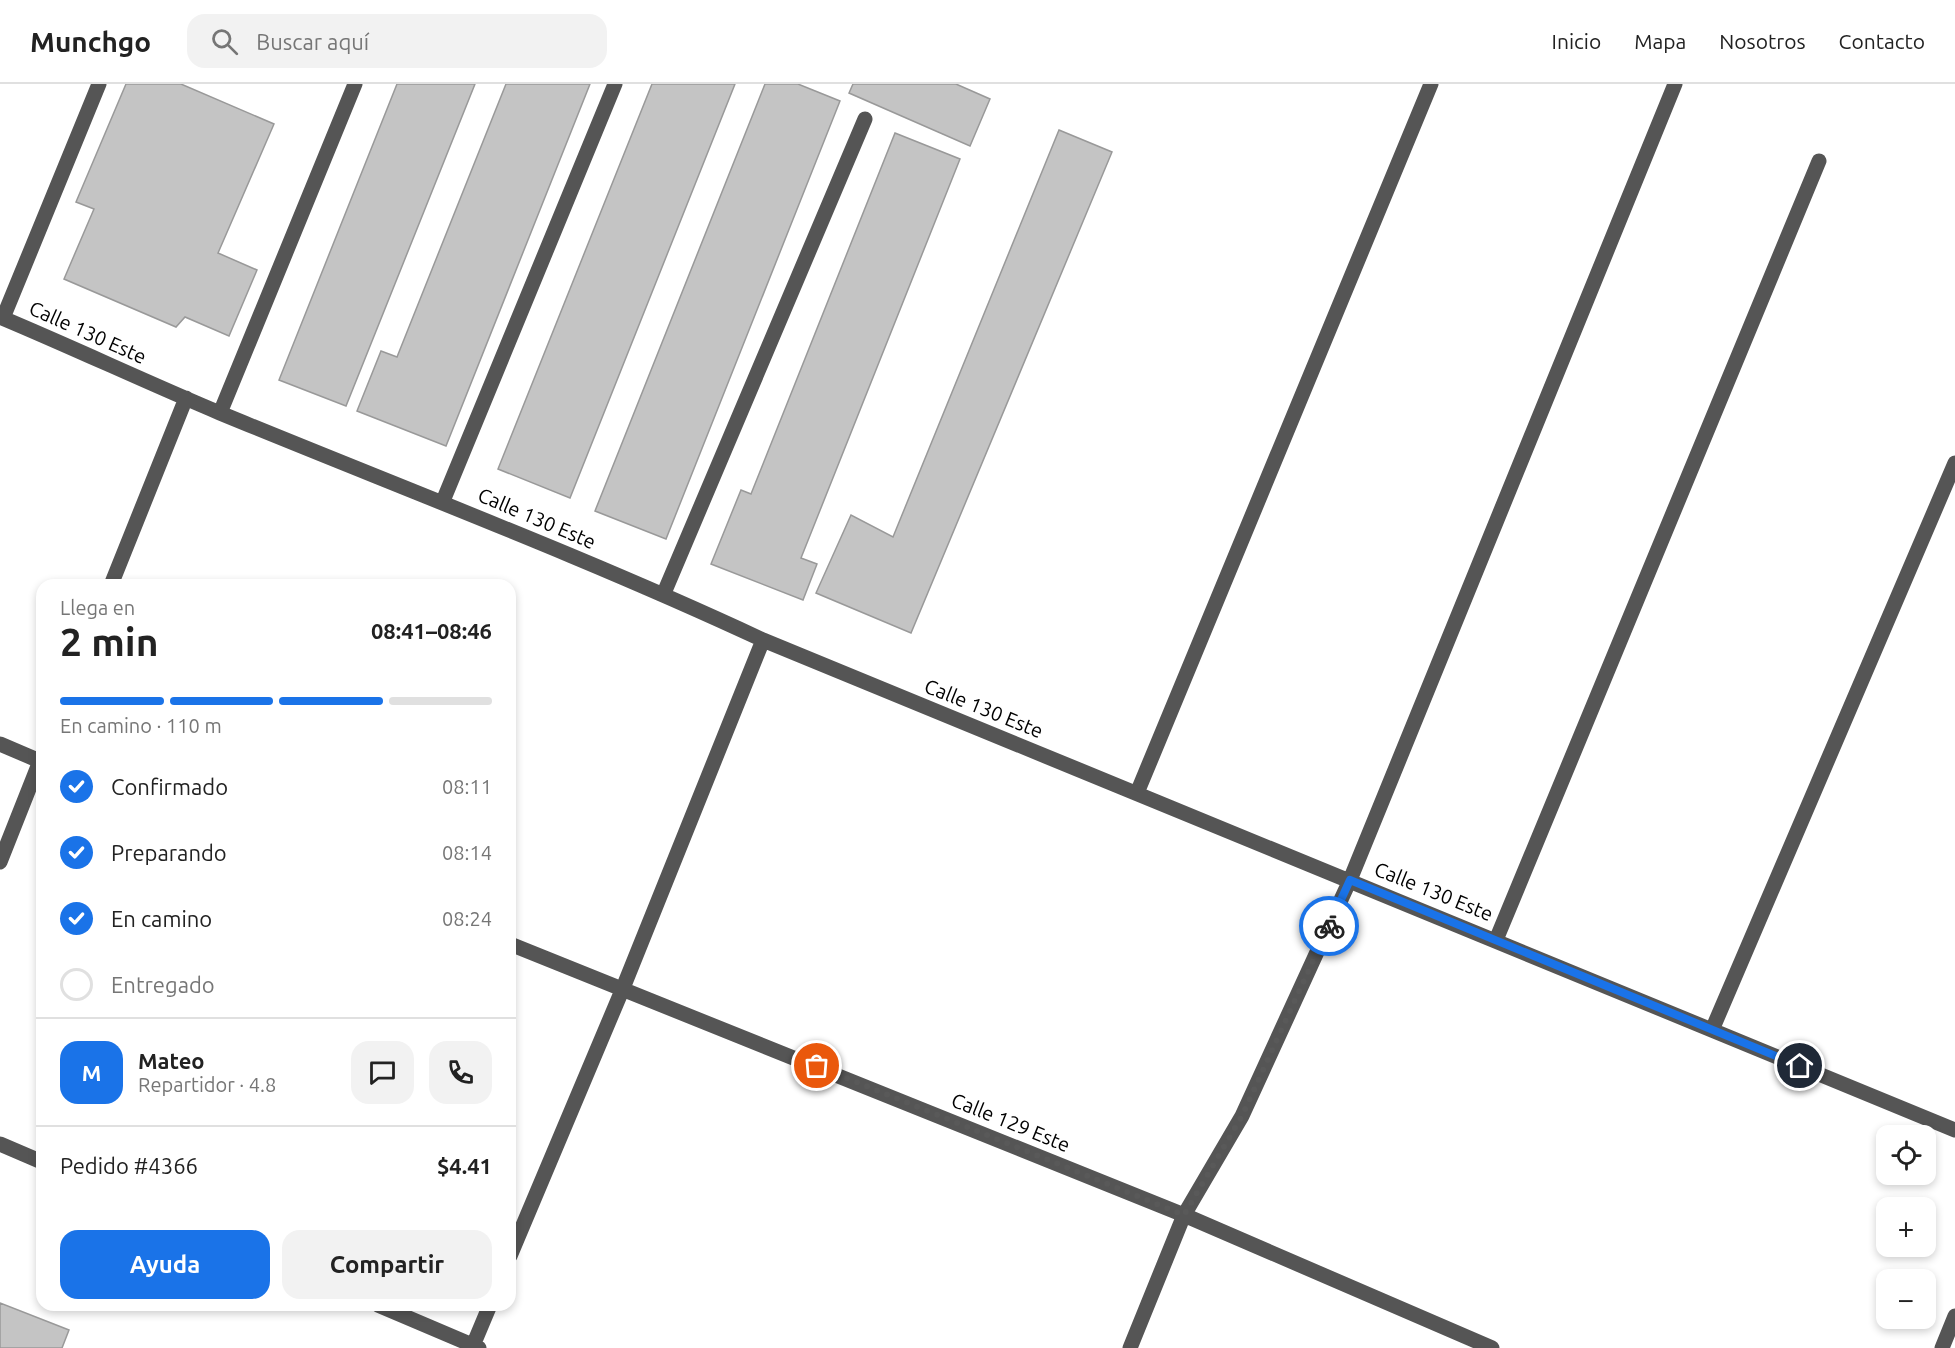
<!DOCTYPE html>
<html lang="es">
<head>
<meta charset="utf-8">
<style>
	:root { --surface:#fff; --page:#f2f2f2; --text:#222; --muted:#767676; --line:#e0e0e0; --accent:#1a73e8 }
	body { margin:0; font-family:Ubuntu,sans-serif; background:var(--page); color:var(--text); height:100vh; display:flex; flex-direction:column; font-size:22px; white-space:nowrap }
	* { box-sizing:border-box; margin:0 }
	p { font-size:20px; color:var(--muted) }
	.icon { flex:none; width:33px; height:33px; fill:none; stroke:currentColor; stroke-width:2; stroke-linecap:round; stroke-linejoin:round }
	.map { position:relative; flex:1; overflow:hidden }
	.details { position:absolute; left:36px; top:495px; width:480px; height:732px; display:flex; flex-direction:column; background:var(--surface); border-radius:18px; box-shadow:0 3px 9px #0003 }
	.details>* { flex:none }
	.buttons { position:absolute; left:1876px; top:1041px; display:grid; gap:12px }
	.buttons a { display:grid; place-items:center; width:60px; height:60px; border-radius:12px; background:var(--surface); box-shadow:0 3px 9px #0003; font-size:30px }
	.pin { position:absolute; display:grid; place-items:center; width:51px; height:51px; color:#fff; margin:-26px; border:3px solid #fff; border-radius:50%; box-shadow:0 2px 6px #0007 }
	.courier { position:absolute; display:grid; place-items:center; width:60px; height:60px; margin:-30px; border:4px solid #1a73e8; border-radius:50%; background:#fff; color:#222; box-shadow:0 2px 8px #0007 }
	.headline em { font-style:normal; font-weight:700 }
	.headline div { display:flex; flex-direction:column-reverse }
	.headline { display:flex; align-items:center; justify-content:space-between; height:102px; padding:0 24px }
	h1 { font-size:39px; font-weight:700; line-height:45px }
	.bar { display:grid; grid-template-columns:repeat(4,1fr); gap:9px 6px; align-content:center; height:72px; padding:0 24px }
	.bar i { height:8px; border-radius:4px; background:var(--line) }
	.bar .current { background:var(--accent) }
	.bar p { grid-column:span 4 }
	.line { display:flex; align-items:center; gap:15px; padding:0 24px; border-top:2px solid var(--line) }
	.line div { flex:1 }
	.round { display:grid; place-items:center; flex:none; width:63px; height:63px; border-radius:18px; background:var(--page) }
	ol { padding:0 24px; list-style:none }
	li { display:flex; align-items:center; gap:18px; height:66px }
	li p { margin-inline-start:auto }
	li .icon { padding:6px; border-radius:50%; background:var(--accent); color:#fff; stroke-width:4 }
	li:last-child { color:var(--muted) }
	li i { width:33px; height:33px; border:3px solid var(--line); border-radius:50% }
	.primary-button { display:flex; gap:12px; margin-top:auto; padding:12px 24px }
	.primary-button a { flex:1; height:69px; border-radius:18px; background:var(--accent); color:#fff; font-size:24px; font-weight:700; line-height:69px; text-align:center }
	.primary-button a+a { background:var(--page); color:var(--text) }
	header { display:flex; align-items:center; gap:36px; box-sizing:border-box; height:84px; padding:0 30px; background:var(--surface); border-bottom:2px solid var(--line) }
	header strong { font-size:28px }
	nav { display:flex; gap:33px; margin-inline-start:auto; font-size:21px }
	.search { width:420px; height:54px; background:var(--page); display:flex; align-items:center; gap:15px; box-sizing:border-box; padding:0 21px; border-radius:18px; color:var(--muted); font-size:22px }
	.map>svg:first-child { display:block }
	.building { fill:#c4c4c4; stroke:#999; stroke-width:1.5 }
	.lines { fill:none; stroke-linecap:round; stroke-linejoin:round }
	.minor { stroke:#555; stroke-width:15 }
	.done { stroke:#595959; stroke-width:6; stroke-dasharray:0 10.8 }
	.route { stroke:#1a73e8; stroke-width:8 }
	.labels { text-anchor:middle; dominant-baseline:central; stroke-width:4.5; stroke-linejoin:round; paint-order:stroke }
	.street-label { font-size:20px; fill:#000; stroke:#fff }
</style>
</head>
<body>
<header>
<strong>Munchgo</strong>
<div class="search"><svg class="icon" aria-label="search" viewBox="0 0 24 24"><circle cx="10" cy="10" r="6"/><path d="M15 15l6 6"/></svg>Buscar aquí</div>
<nav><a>Inicio</a><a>Mapa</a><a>Nosotros</a><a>Contacto</a></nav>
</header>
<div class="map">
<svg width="1955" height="1264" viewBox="0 0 1955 1264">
	<rect width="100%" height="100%" fill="#fff"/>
	<path class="building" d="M126,0h55l93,40 -56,129 39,17 -28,66 -44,-19 -9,10 -112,-48 30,-70 -18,-7z
		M397,0h78l-129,322 -67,-26z
		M506,0h84l-144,362 -89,-35 24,-60 16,6z
		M652,0h83l-165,414 -72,-29z
		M765,0h33l42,17 -174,438 -71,-28z
		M853,0h103l34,15 -20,47 -121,-53z
		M1059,46l53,22 -201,481 -95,-40 35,-78 42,22z
		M895,49l65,26 -159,399 16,6 -14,36 -92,-36 30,-74 10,4z
		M0,1219l69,27 -7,18h-62z"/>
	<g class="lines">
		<path class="minor" d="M0,233c74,31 146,65 220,96 182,75 365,144 543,227l1192,490
			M3,234l96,-234
			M220,329l135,-329
			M443,417l172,-417
			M111,501l75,-187
			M664,509l201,-474
			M0,660l42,18
			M1137,709l294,-709
			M0,778l42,-106
			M1496,856l323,-779
			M510,860l674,271 308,133
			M1712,946l243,-567
			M0,1060l42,18
			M510,1172l113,-268 140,-348
			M378,1221l101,43
			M472,1264l18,-43
			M1130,1264l54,-133 58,-99 108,-236 325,-796
			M1942,1264l13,-32"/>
	</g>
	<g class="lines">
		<path class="done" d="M817,982l367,149 58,-99 87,-190"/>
		<path class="route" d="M1329,842l21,-46 450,186"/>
	</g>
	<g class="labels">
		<g class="street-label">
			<text transform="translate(88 248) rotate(24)">Calle 130 Este</text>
			<text transform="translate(537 434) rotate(23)">Calle 130 Este</text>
			<text transform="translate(984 624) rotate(22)">Calle 130 Este</text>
			<text transform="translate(1434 807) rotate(22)">Calle 130 Este</text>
			<text transform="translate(1011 1038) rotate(22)">Calle 129 Este</text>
		</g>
	</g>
</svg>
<div class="buttons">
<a><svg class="icon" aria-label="locate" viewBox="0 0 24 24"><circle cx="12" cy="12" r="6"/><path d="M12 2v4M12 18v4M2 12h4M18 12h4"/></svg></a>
<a>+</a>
<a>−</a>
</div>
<div class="pin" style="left:817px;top:982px;background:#ea580c"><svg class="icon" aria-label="bag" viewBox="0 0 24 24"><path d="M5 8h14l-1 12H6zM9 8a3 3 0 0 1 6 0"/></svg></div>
<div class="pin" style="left:1800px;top:982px;background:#1f2937"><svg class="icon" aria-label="home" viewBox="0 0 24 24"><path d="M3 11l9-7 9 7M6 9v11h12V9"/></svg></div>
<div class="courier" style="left:1329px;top:842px"><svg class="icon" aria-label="bike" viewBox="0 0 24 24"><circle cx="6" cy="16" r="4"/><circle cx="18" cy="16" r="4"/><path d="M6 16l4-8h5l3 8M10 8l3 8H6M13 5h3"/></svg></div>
<section class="details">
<div class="headline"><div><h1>2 min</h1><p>Llega en</p></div><em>08:41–08:46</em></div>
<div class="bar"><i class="current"></i><i class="current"></i><i class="current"></i><i></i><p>En camino · 110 m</p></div>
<ol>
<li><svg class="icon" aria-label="check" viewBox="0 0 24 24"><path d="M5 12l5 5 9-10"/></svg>Confirmado<p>08:11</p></li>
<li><svg class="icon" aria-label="check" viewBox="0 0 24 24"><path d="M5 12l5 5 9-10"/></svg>Preparando<p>08:14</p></li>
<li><svg class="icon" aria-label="check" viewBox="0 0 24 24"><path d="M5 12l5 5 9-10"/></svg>En camino<p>08:24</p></li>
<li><i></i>Entregado</li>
</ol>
<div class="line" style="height:108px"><b class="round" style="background:var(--accent);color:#fff">M</b><div><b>Mateo</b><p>Repartidor · 4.8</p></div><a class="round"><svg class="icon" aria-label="chat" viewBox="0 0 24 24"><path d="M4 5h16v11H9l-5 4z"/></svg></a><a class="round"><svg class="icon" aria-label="phone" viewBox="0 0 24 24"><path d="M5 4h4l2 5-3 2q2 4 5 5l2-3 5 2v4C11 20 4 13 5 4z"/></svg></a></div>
<div class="line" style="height:78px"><div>Pedido #4366</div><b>$4.41</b></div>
<div class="primary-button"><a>Ayuda</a><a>Compartir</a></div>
</section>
</div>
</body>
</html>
